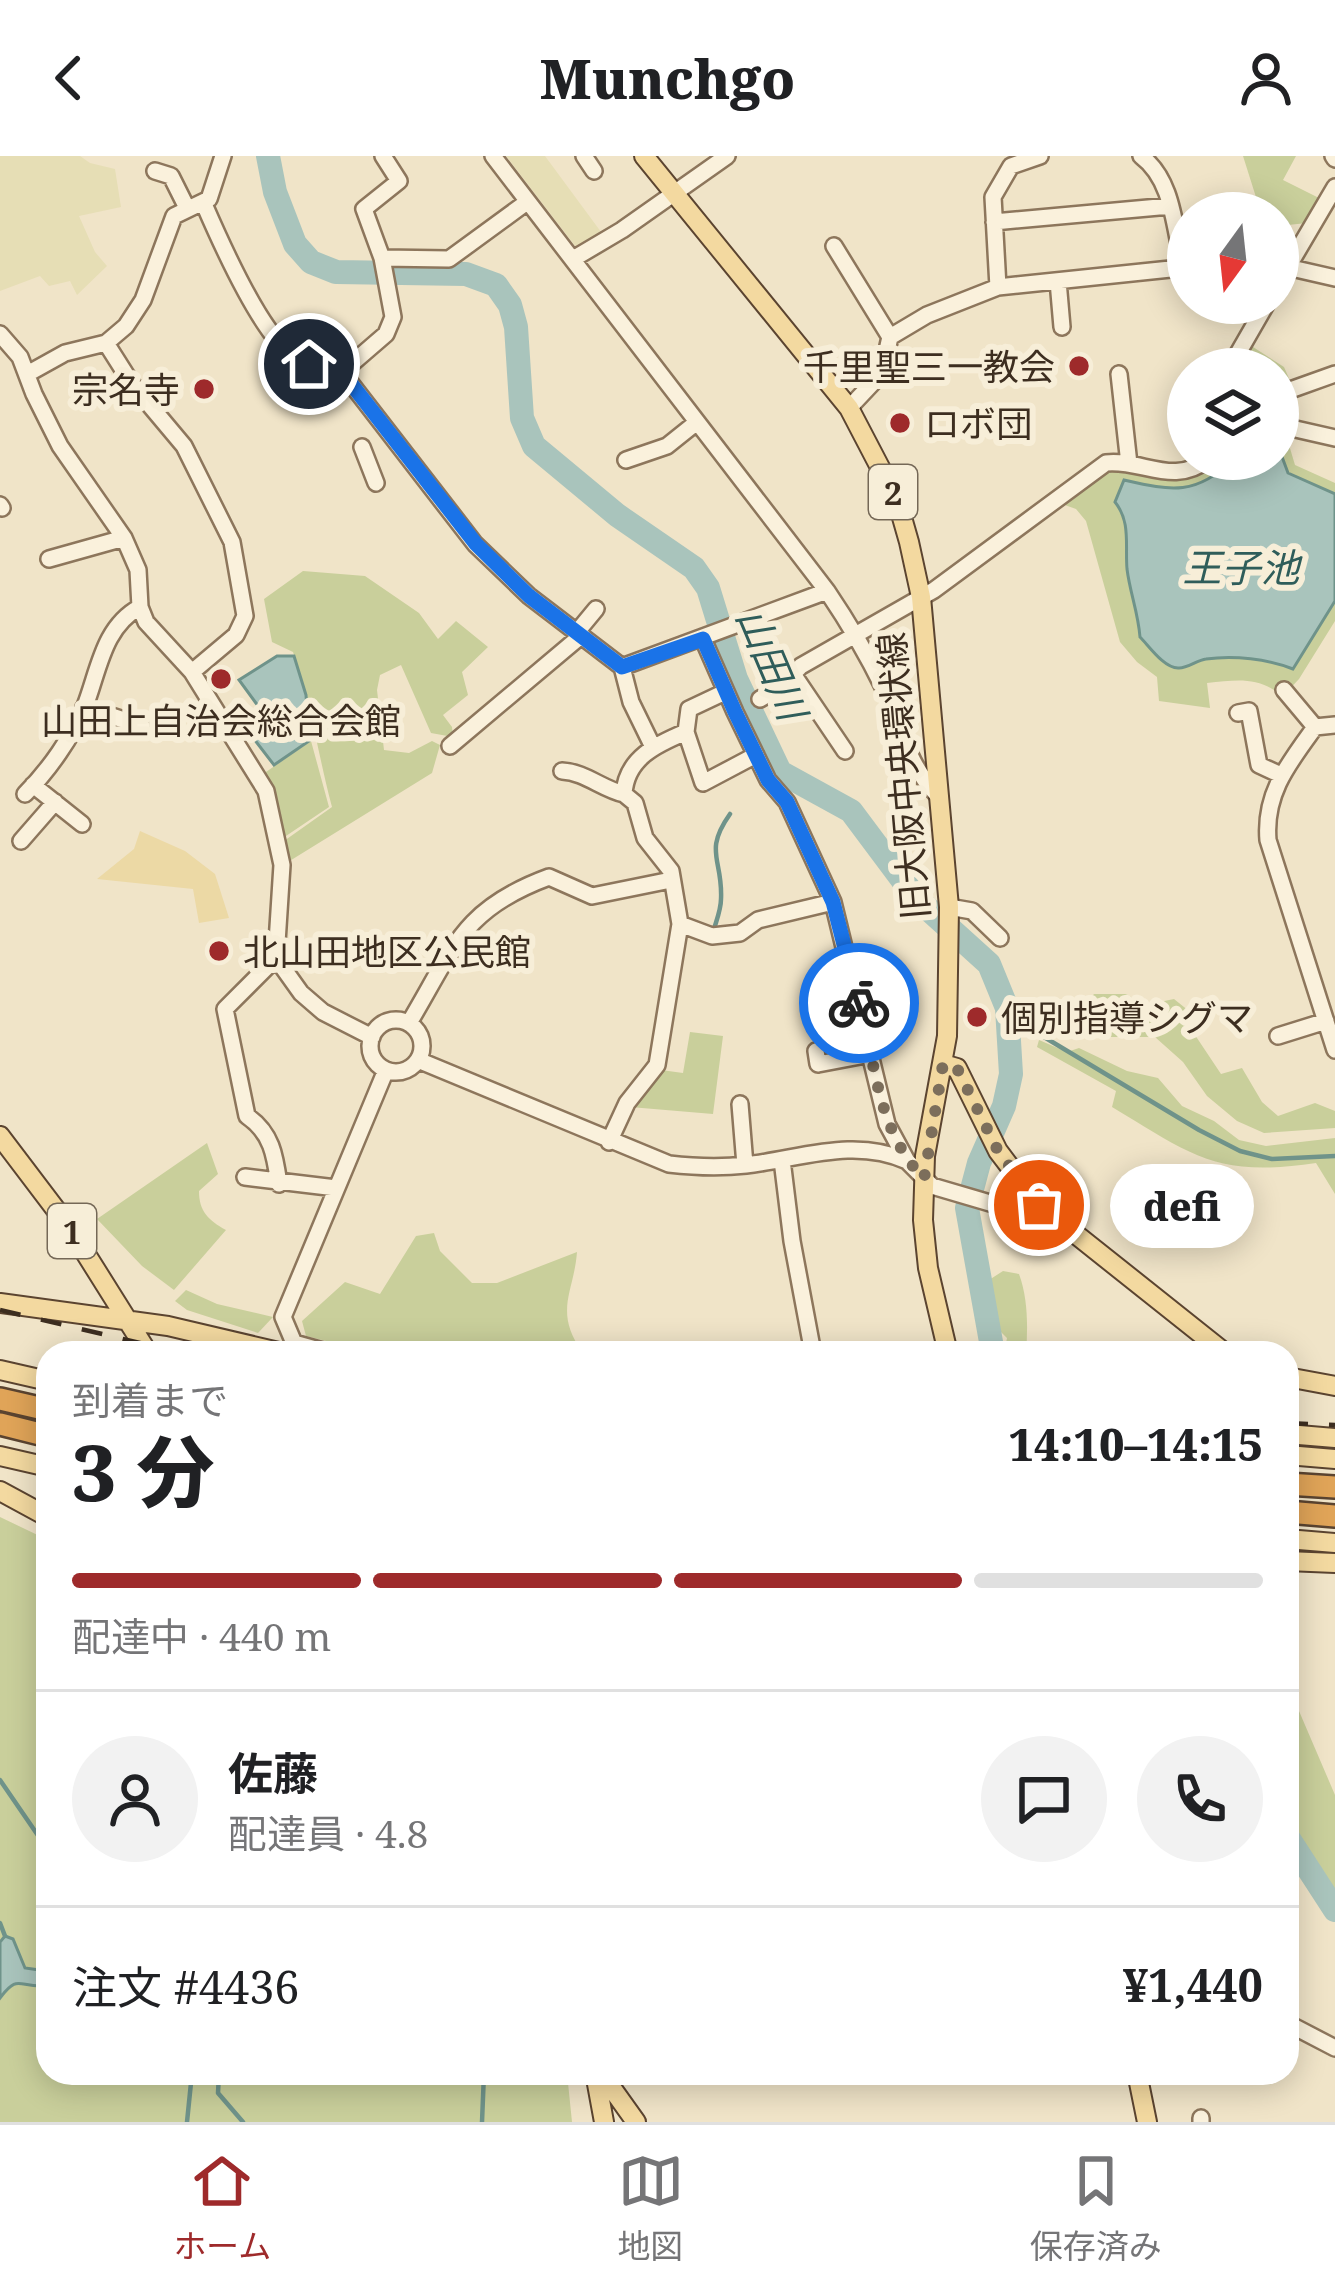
<!DOCTYPE html>
<html lang="ja">
<head>
<meta charset="utf-8">
<style>
	:root { --surface:#fff; --page:#f2f2f2; --text:#202124; --muted:#757577; --line:#e0e0e0; --accent:#9e2a2b }
	body { margin:0; font-family:"Noto Serif","Noto Sans JP",serif; background:var(--page); color:var(--text); height:100vh; display:flex; flex-direction:column; font-size:45px; white-space:nowrap }
	* { box-sizing:border-box; margin:0 }
	p { font-size:39px; color:var(--muted) }
	.icon { flex:none; width:66px; height:66px; fill:none; stroke:currentColor; stroke-width:2; stroke-linecap:round; stroke-linejoin:round }
	.map { position:relative; flex:1; overflow:hidden }
	.sheet { position:absolute; left:36px; top:1185px; width:1263px; height:744px; display:flex; flex-direction:column; background:var(--surface); border-radius:36px; box-shadow:0 6px 30px #0003 }
	.sheet>* { flex:none }
	.needle { width:78px; rotate:195deg }
	.tools { position:absolute; left:1167px; top:36px; display:grid; gap:24px }
	.tools a { display:grid; place-items:center; width:132px; height:132px; border-radius:50%; background:var(--surface); box-shadow:0 6px 30px #0003; font-size:60px }
	.pin { position:absolute; display:grid; place-items:center; width:102px; height:102px; color:#fff; margin:-51px; border:6px solid #fff; border-radius:50%; box-shadow:0 3px 12px #0007 }
	.courier { position:absolute; display:grid; place-items:center; width:120px; height:120px; margin:-60px; border:9px solid #1a73e8; border-radius:50%; background:#fff; color:#222; box-shadow:0 3px 15px #0007 }
	.bubble { position:absolute; height:84px; border-radius:42px; background:var(--surface); box-shadow:0 6px 30px #0003; font-size:39px; font-weight:800; line-height:84px; text-align:center }
	.overview em { font-style:normal; font-weight:800 }
	.overview div { display:flex; flex-direction:column-reverse }
	.overview { display:flex; align-items:center; justify-content:space-between; height:204px; padding:0 36px }
	h1 { font-size:78px; font-weight:800; line-height:90px }
	.bar { display:grid; grid-template-columns:repeat(4,1fr); gap:18px 12px; align-content:center; height:144px; padding:0 36px }
	.bar i { height:15px; border-radius:9px; background:var(--line) }
	.bar .current { background:var(--accent) }
	.bar p { grid-column:span 4 }
	.line { display:flex; align-items:center; gap:30px; padding:0 36px; border-top:3px solid var(--line) }
	.line div { flex:1 }
	.round { display:grid; place-items:center; flex:none; width:126px; height:126px; border-radius:63px; background:var(--page) }
	header { display:flex; justify-content:space-between; align-items:center; height:156px; padding:0 36px; background:var(--surface); font-size:54px; font-weight:800 }
	.menu { display:flex; justify-content:space-around; align-items:center; height:168px; border-top:3px solid var(--line); background:var(--surface); font-size:33px; color:var(--muted) }
	.menu a { display:grid; justify-items:center; gap:6px }
	.menu .current { color:var(--accent) }
	.map>svg:first-child { display:block }
	.farmland { fill:#e6deb5 }
	.green { fill:#c9cf9b }
	.sand { fill:#ecd9a5 }
	.water { fill:#a9c4bc; stroke:#6f938a; stroke-width:3 }
	.lines { fill:none; stroke-linecap:round; stroke-linejoin:round }
	.stream { stroke:#6f938a; stroke-width:4.5 }
	.river { stroke:#a9c4bc; stroke-width:24 }
	.minor-casing { stroke:#8d765c; stroke-width:20 }
	.major-casing { stroke:#5b4430; stroke-width:22 }
	.highway-casing { stroke:#5b4430; stroke-width:26 }
	.minor { stroke:#faf1dc; stroke-width:15 }
	.major { stroke:#f3d9a0; stroke-width:18 }
	.highway { stroke:#e0a458; stroke-width:21 }
	.rail { stroke:#3d2e20; stroke-width:4.5; stroke-dasharray:21 21; stroke-linecap:butt }
	.done { stroke:#7c6e5b; stroke-width:12; stroke-dasharray:0 21.6 }
	.route { stroke:#1a73e8; stroke-width:15 }
	.poi-dot { fill:#9e2a2b; stroke:#f7eed8; stroke-width:4.5 }
	.labels { text-anchor:middle; dominant-baseline:central; stroke-width:12; stroke-linejoin:round; paint-order:stroke }
	.shield { fill:#f7eed8; stroke:#756857; stroke-width:3 }
	.shield-label { font-size:33px; font-weight:bold; fill:#3d2e20 }
	.poi-label { font-size:36px; fill:#3d2e20; stroke:#f7eed8; text-anchor:start }
	.street-label { font-size:36px; fill:#3d2e20; stroke:#f7eed8 }
	.water-label { font-size:39px; font-style:italic; fill:#2f5d5a; stroke:#f7eed8 }
</style>
</head>
<body>
<header><svg class="icon" aria-label="back" viewBox="0 0 24 24"><path d="M15 5l-7 7 7 7"/></svg>Munchgo<svg class="icon" aria-label="person" viewBox="0 0 24 24"><circle cx="12" cy="8" r="4"/><path d="M4 21q1-7 8-7t8 7"/></svg></header>
<div class="map">
<svg width="1335" height="1966" viewBox="0 0 1335 1966">
	<rect width="100%" height="100%" fill="#f0e4c8"/>
	<path class="farmland" d="M0,0h80l10,7 25,6 6,38 -42,9 16,36 12,14 -30,29 -7,-14 -21,5 -9,-10 -40,15z
		M506,0h39l59,80 -25,15z"/>
	<path class="green" d="M1243,0h53l-13,24 38,19 -14,24 -29,3v-13h-17z
		M1250,189l34,22 7,16 -13,9v-23h-42z
		M1278,279h8l9,30 40,18v138l-36,58 -16,17c-26,-20 -45,-16 -76,-13l3,25 -51,-7 -2,-24 -20,-15 -17,-20 -34,-121 -10,-12 -14,-5c15,-11 32,-29 49,-33 41,-9 68,29 113,-12h54z
		M303,415l62,5 54,37 19,26 18,-18 32,26 -26,25 6,23 -25,20 9,12 1,10 -22,-4 -30,-68 -21,10 -3,15 7,60 25,3 23,-12 8,4 -8,28 -144,89 -4,-21 48,-34c-14,-52 -21,-105 -39,-155l-21,-10 -8,-43z
		M311,585l18,66 -46,31 -20,-64z
		M1094,838h32l19,11 29,-6 15,12 2,18 30,45 21,-6 20,34 16,14 37,-13 20,8v17l-71,5 -27,-12 -30,-25 -24,-34 -28,-25h-61l-14,-26z
		M690,876l33,4 -10,78 -83,-7 31,-37 22,3z
		M1039,884l28,12 12,-4 48,23 31,7 24,28 32,15 25,19 27,6 69,-8v56l-19,-31c-100,15 -124,-8 -204,-56l4,-16 -79,-44z
		M207,987l11,31 -19,17c0,20 9,29 27,39l-52,60 -32,-24 -45,-47z
		M434,1077l6,18 32,32h25l80,-31c-3,41 -24,59 6,101h-209l-68,-17 -4,-15 43,-39 35,12 36,-58z
		M1003,1115l16,3c9,24 9,53 7,79h-22l3,-15 -15,-15 -2,-14 5,-7 -6,-22z
		M186,1134l31,14 56,13 -15,16 -71,-23 -12,-9z
		M0,1361l48,23v533h519l5,49h-572z
		M1287,1527l48,112v102l-48,-78z"/>
	<path class="sand" d="M140,675l45,20 30,23 14,44 -30,5 -6,-34 -96,-10 37,-30z"/>
	<path class="water" d="M1278,290l10,27 47,21v107l-42,68c-25,-10 -59,-14 -87,-10 -9,1 -19,10 -28,9 -14,0 -29,-22 -38,-31 -2,-25 -10,-44 -13,-68 -2,-24 4,-47 -12,-67l9,-22c48,11 72,16 110,-21h44z
		M277,500h17l12,39 3,46 -35,24 -30,-39 20,-12 -25,-34z
		M5,1780l8,3 12,29 14,2 7,12 -3,4c-25,1 -25,-12 -43,12v-56z"/>
	<g class="lines">
		<path class="stream" d="M714,773c3,-10 7,-20 7,-30 2,-40 -18,-47 9,-85
			M1003,838l21,31 175,105 41,21 32,8 63,-3
			M0,1624l48,70
			M0,1767l5,13
			M219,1917l-1,20 25,29
			M187,1966l5,-49
			M482,1966l2,-49"/>
		<path class="river" d="M268,0l7,36 20,52 16,18 25,10 130,2 30,11 14,20 6,22 6,91 12,28 83,69 77,53 14,20 28,91 44,93 71,39 65,87 73,66 18,44 4,66 -7,32 -25,57 -12,45 26,145
			M1287,1680l48,74"/>
		<g class="minor-casing">
			<path id="minor" d="M493,0l334,435c21,31 40,63 57,98 20,43 20,71 55,108
				M584,0l10,15
				M1333,0l2,3
				M155,15l16,5 16,32
				M204,48c16,37 55,125 85,148 16,12 35,15 53,20l133,172 54,52 93,71 205,-76
				M994,66l176,-16
				M834,90l56,91
				M382,102l67,1 78,-57
				M573,103l49,-29 105,-74
				M1287,111l48,11
				M1058,125l4,46
				M1278,128l57,-97
				M998,131l-5,-90 18,-31 29,-10
				M0,178l20,23 14,37 26,52 64,92 14,32 2,37 6,15 46,50 74,119 16,74 -6,93 25,35 22,19 49,25
				M106,187l26,41 52,62 48,96 13,74 -9,19 -44,37
				M1229,213l38,-66
				M342,216l44,-38 7,-17 -11,-59 -18,-49 35,-28 -16,-25
				M29,217l36,-20 41,-10 20,-17 17,-26 31,-84 35,-17 14,-43
				M1119,218l10,90
				M1278,245l15,-12 42,-15
				M849,252l33,-35 8,-36 37,-22 71,-28 182,-19 2,-9c-8,-35 -10,-80 -41,-103
				M1278,269l57,13
				M362,291l14,36
				M626,304l41,-14 30,-24
				M0,349l2,3
				M49,403l75,-21
				M577,476l19,-23
				M703,483l32,73 33,68 19,22 46,100 54,222 20,37 25,25 85,25 22,-6
				M622,511l9,35 21,43
				M793,518l52,77
				M1284,534l31,37
				M725,536l-36,17 -3,23 17,51 53,-28
				M760,543l19,-11 22,-22 133,-76 172,-127c36,-4 68,24 102,-4
				M84,551l58,19
				M1238,557l11,-2 10,54 22,10
				M1335,569l-20,2c-26,36 -51,66 -47,113l67,210
				M450,590l132,-111
				M562,615c23,1 40,18 62,23
				M33,629l49,39
				M25,638c24,-24 47,-57 60,-88 14,-36 18,-79 55,-99
				M21,685l34,-39
				M949,751l23,4 28,27
				M680,768l32,12 28,-3 18,-13 75,-18
				M276,802l-51,51 22,107c25,17 28,40 32,68
				M370 890a26 26 0 1 1 52 0a26 26 0 1 1-52 0Z
				M409,867c45,-75 53,-114 140,-146l43,19 74,-15
				M1278,880l48,-15
				M816,895l2,13 53,-10
				M418,904l251,104c26,3 51,4 77,1 54,-6 108,-28 161,-4
				M740,948l5,61
				M609,986l18,-39 30,-38 23,-141 -9,-53 -26,-33 -10,-35 -11,-9c2,-36 33,-50 62,-62
				M782,1004l10,81 21,112
				M245,1021l91,11
				M330,1197l-36,-10 -11,-26 103,-247
				M1287,1867l48,25
				M1201,1962v4"/>
		</g>
		<g class="major-casing">
			<path id="major" d="M644,0l205,252 48,92 12,42 12,55 28,310 -2,129 -22,120 -2,64 5,48 20,85
				M943,908l14,4 41,83 41,54 186,148
				M0,980l69,91 79,126
				M0,1147l168,23 115,27
				M0,1214l48,11
				M1287,1221l48,9
				M1287,1278l48,4
				M1287,1299l48,4
				M0,1300l48,11
				M0,1335l48,26
				M1287,1383l48,4
				M1287,1405l48,2
				M595,1917l9,49
				M601,1917l35,49
				M1137,1917l10,49"/>
		</g>
		<g class="highway-casing">
			<path id="highway" d="M0,1243l48,11
				M0,1268l48,12
				M1287,1328l48,3
				M1287,1356l48,4"/>
		</g>
		<use href="#minor" class="minor"/>
		<use href="#major" class="major"/>
		<use href="#highway" class="highway"/>
		<path class="rail" d="M0,1154l183,43
			M1287,1267l48,2"/>
	</g>
	<g class="lines">
		<path class="done" d="M859,847c18,64 17,125 65,176l19,-115 14,4 41,83 41,54"/>
		<path class="route" d="M309,208l33,8 134,172 53,52 93,71 81,-28 32,73 33,68 19,22 46,100 26,101"/>
	</g>
	<g class="poi-dot">
		<circle cx="1079" cy="210" r="12"/>
		<circle cx="204" cy="233" r="12"/>
		<circle cx="900" cy="267" r="12"/>
		<circle cx="221" cy="523" r="12"/>
		<circle cx="219" cy="795" r="12"/>
		<circle cx="977" cy="861" r="12"/>
	</g>
	<g class="labels">
		<g class="shield">
			<rect x="869" y="309" width="48" height="54" rx="9"/>
			<rect x="48" y="1048" width="48" height="54" rx="9"/>
		</g>
		<g class="shield-label">
			<text x="893" y="336">2</text>
			<text x="72" y="1075">1</text>
		</g>
		<g class="poi-label">
			<text x="1055" y="210" text-anchor="end">千里聖三一教会</text>
			<text x="180" y="233" text-anchor="end">宗名寺</text>
			<text x="924" y="267">ロボ団</text>
			<text x="221" y="564" text-anchor="middle">山田上自治会総合会館</text>
			<text x="243" y="795">北山田地区公民館</text>
			<text x="1001" y="861">個別指導シグマ</text>
		</g>
		<g class="street-label">
			<text transform="translate(903 620) rotate(-95)">旧大阪中央環状線</text>
		</g>
		<g class="water-label">
			<text x="1241" y="410">王子池</text>
			<text transform="translate(773 507) rotate(67)">山田川</text>
		</g>
	</g>
</svg>
<div class="tools">
<a><svg class="needle" viewBox="-14 -14 28 28"><path d="M0-13l5 13h-10z" fill="#e53935"/><path d="M0 13l5-13h-10z" fill="#757577"/></svg></a>
<a><svg class="icon" aria-label="layers" viewBox="0 0 24 24"><path d="M12 4l9 5-9 5-9-5zM3 14l9 5 9-5"/></svg></a>
</div>
<div class="pin" style="left:1039px;top:1049px;background:#ea580c"><svg class="icon" aria-label="bag" viewBox="0 0 24 24"><path d="M5 8h14l-1 12H6zM9 8a3 3 0 0 1 6 0"/></svg></div>
<div class="pin" style="left:309px;top:208px;background:#1f2937"><svg class="icon" aria-label="home" viewBox="0 0 24 24"><path d="M3 11l9-7 9 7M6 9v11h12V9"/></svg></div>
<div class="courier" style="left:859px;top:847px"><svg class="icon" aria-label="bike" viewBox="0 0 24 24"><circle cx="6" cy="16" r="4"/><circle cx="18" cy="16" r="4"/><path d="M6 16l4-8h5l3 8M10 8l3 8H6M13 5h3"/></svg></div>
<div class="bubble" style="left:1110px;top:1008px;width:144px">defi</div>
<section class="sheet">
<div class="overview"><div><h1>3 分</h1><p>到着まで</p></div><em>14:10–14:15</em></div>
<div class="bar"><i class="current"></i><i class="current"></i><i class="current"></i><i></i><p>配達中 · 440 m</p></div>
<div class="line" style="height:216px"><a class="round"><svg class="icon" aria-label="person" viewBox="0 0 24 24"><circle cx="12" cy="8" r="4"/><path d="M4 21q1-7 8-7t8 7"/></svg></a><div><b>佐藤</b><p>配達員 · 4.8</p></div><a class="round"><svg class="icon" aria-label="chat" viewBox="0 0 24 24"><path d="M4 5h16v11H9l-5 4z"/></svg></a><a class="round"><svg class="icon" aria-label="phone" viewBox="0 0 24 24"><path d="M5 4h4l2 5-3 2q2 4 5 5l2-3 5 2v4C11 20 4 13 5 4z"/></svg></a></div>
<div class="line" style="height:156px"><div>注文 #4436</div><b>¥1,440</b></div>
</section>
</div>
<nav class="menu">
<a class="current"><svg class="icon" aria-label="home" viewBox="0 0 24 24"><path d="M3 11l9-7 9 7M6 9v11h12V9"/></svg>ホーム</a>
<a><svg class="icon" aria-label="map" viewBox="0 0 24 24"><path d="M3 6l6-2 6 2 6-2v14l-6 2-6-2-6 2zM9 4v14M15 6v14"/></svg>地図</a>
<a><svg class="icon" aria-label="saved" viewBox="0 0 24 24"><path d="M7 4h10v16l-5-4-5 4z"/></svg>保存済み</a>
</nav>
</body>
</html>
